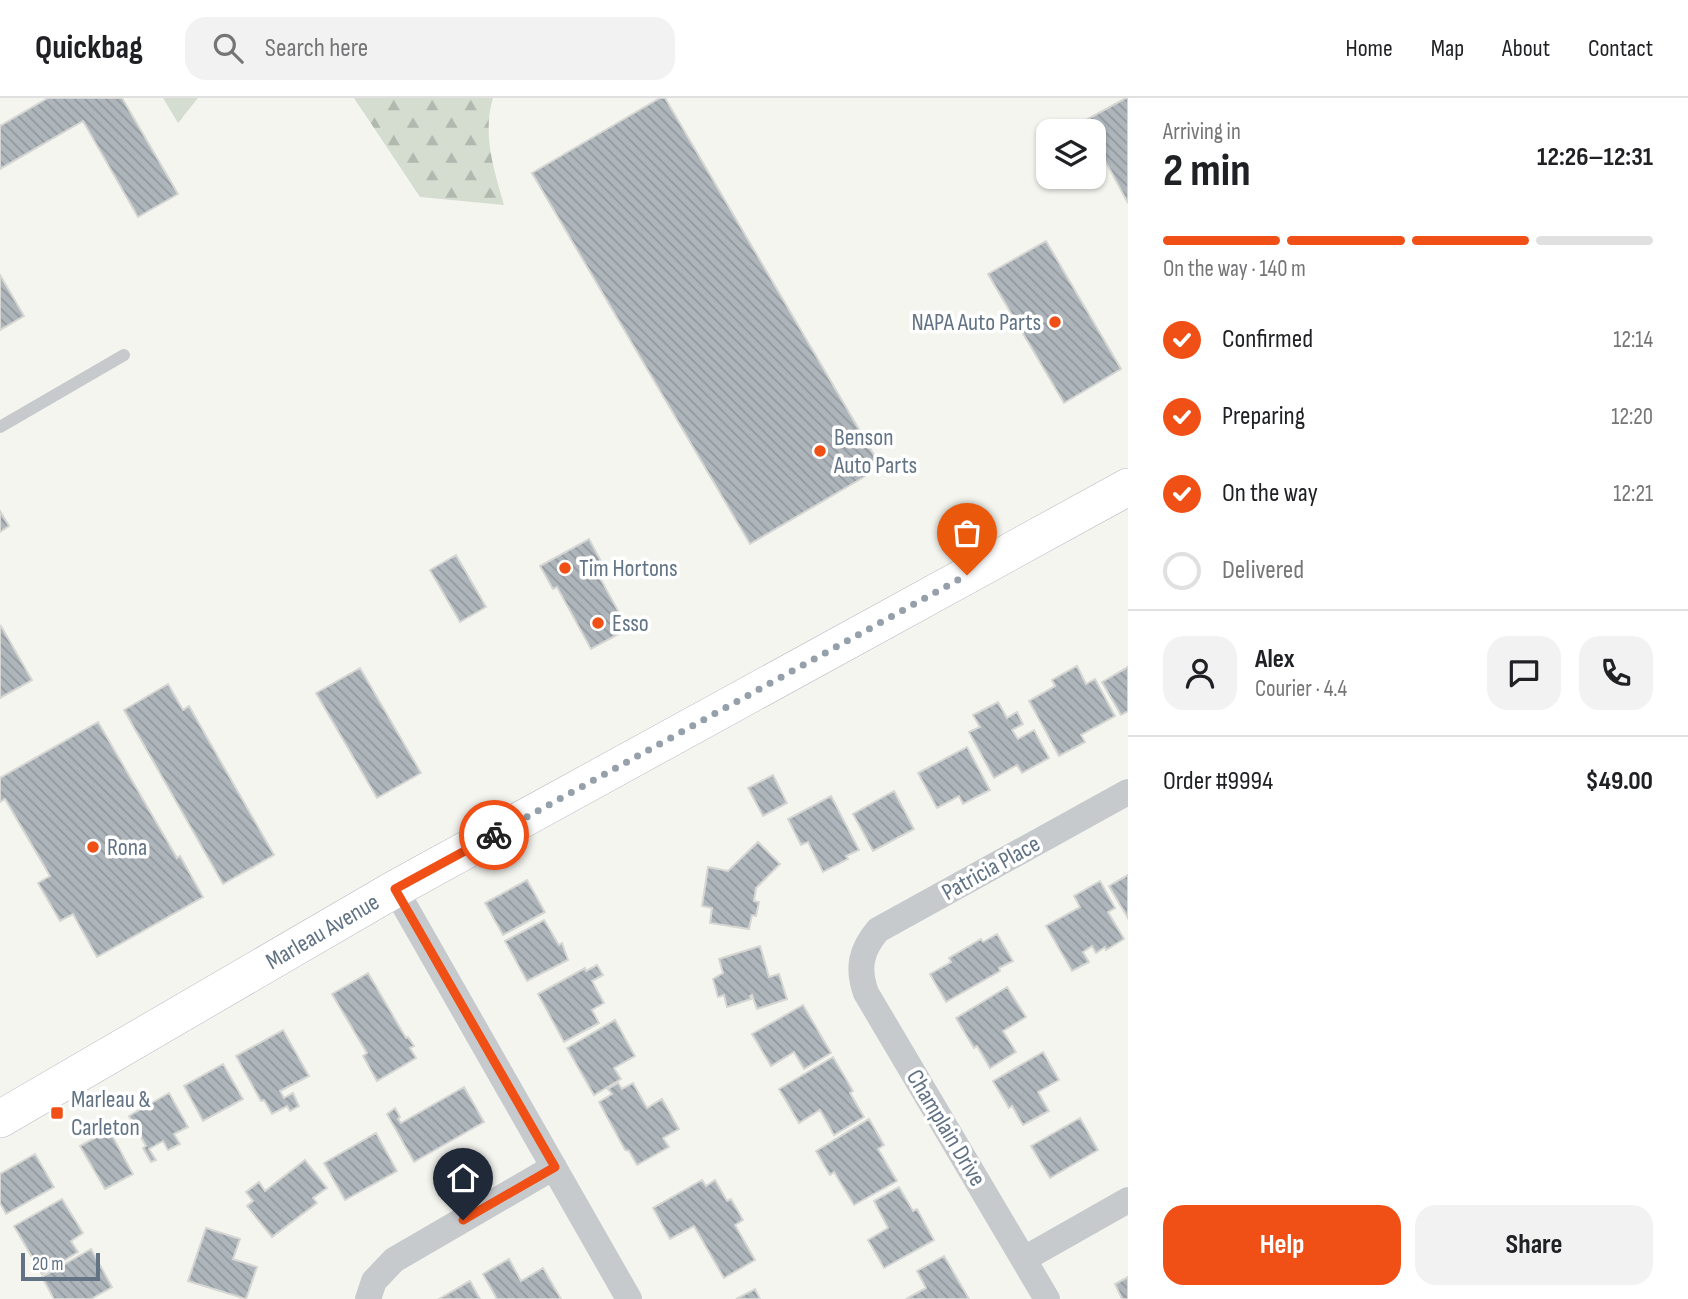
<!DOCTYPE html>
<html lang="en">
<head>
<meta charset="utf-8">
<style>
	:root { --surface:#fff; --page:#f2f2f2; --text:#202124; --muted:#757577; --line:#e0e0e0; --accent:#f04f16 }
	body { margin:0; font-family:"Sofia Sans Condensed",sans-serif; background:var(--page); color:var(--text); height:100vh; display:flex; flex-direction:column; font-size:26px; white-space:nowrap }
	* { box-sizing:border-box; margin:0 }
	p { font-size:23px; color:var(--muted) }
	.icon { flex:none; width:38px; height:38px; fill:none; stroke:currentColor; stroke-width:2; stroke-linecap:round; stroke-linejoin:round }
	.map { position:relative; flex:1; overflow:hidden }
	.sheet { display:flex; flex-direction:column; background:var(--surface); width:560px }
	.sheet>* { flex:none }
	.fabs { position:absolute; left:1036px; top:21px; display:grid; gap:14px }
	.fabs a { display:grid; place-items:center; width:70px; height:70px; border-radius:14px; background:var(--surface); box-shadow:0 2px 5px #0004; font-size:35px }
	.scale { position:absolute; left:21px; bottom:18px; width:79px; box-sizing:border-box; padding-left:7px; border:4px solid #617384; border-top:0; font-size:19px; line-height:24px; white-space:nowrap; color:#617384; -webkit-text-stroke:5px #fff; paint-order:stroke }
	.pin { position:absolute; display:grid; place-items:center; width:60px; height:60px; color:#fff; margin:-72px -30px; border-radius:50% 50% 50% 0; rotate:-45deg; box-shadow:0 0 7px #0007 }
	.pin .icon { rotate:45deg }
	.courier { position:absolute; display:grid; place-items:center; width:70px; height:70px; margin:-35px; border:5px solid #f04f16; border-radius:50%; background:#fff; color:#222; box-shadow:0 2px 9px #0007 }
	.head em { font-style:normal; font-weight:700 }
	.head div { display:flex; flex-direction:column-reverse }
	.head { display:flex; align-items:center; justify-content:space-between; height:119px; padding:0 35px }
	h1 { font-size:46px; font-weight:700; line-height:52px }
	.bar { display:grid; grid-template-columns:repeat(4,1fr); gap:10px 7px; align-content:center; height:84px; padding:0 35px }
	.bar i { height:9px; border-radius:5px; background:var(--line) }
	.bar .selected { background:var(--accent) }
	.bar p { grid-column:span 4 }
	.line { display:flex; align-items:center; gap:18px; padding:0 35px; border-top:2px solid var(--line) }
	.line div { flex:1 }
	.round { display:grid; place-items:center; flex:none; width:74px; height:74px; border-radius:21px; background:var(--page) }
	ol { padding:0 35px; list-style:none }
	li { display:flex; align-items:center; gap:21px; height:77px }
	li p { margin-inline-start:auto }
	li .icon { padding:7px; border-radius:50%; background:var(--accent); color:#fff; stroke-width:4 }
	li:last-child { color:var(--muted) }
	li i { width:38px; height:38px; border:4px solid var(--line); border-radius:50% }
	.primary-button { display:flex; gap:14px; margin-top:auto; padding:14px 35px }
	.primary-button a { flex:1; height:80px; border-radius:21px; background:var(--accent); color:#fff; font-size:28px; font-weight:700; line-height:80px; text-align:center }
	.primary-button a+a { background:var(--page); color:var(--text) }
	header { display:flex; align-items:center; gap:42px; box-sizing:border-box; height:98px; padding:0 35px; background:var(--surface); border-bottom:2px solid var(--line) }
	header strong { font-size:33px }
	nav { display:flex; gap:38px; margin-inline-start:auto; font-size:24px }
	.search { width:490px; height:63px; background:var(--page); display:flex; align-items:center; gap:18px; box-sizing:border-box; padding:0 24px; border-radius:21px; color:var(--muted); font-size:26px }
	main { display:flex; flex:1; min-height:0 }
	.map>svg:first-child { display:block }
	.forest { fill:url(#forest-firs) }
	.building { fill:url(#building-back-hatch); stroke:#d6d6d3; stroke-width:2 }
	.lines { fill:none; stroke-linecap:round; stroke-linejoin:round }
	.secondary-casing { stroke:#b6bbc0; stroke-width:38 }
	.service { stroke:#c7cacd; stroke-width:12 }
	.minor { stroke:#c7cacd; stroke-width:26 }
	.secondary { stroke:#fff; stroke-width:37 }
	.done { stroke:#95a0aa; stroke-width:7; stroke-dasharray:0 12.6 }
	.route { stroke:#f04f16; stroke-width:9 }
	.poi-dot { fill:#f04f16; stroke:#fff; stroke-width:2.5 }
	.labels { text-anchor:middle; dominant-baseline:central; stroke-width:7; stroke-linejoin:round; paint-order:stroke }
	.poi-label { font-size:24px; fill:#617384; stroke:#fff; text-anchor:start }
	.street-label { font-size:24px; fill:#617384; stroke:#fff }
</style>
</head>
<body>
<header>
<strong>Quickbag</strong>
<div class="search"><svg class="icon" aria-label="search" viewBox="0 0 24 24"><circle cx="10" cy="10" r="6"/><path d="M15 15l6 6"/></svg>Search here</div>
<nav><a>Home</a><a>Map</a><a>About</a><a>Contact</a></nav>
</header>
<main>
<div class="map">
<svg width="1128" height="1201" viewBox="0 0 1128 1201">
	<defs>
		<pattern id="forest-firs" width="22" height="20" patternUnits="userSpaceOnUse" patternTransform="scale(1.75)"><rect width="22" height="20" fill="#d5ddd1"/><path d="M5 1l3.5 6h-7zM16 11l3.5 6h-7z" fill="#b0b8af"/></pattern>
		<pattern id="building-back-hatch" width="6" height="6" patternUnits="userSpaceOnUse" patternTransform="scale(1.75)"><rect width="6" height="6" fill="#aeb6bb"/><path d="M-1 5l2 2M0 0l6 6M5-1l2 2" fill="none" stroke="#91989e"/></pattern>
	</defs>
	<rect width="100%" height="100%" fill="#f5f5f0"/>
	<path class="forest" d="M163,0h35l-20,25z
		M354,0h139c-11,36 1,72 11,107l-84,-8z"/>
	<path class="building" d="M48,0h74l56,96 -40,23 -55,-96 -83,48v-43z
		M660,0h5l216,369 -131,77 -218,-371z
		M1126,0h2v105l-34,-63v-9h-5l-5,-10z
		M1046,143l75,128 -57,34 -76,-129z
		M0,177l24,41 -24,14z
		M0,413l9,15 -9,6z
		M589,441l13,24 -8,4 34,62 -37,20 -34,-62 -4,2 -13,-23z
		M456,457l30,52 -26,15 -30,-52z
		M1,528l31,54 -32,18v-71z
		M1077,568l9,18 9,-5 20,37 -34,19 4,7 -26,14 -30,-55 26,-15 -3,-6z
		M1128,569v44l-7,4 -19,-33z
		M360,570l61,105 -44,25 -61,-105z
		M168,586l15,26 6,-4 85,149 -51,29 -99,-174z
		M998,604l9,16 10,-6 6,12 -11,6 6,9 16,-9 15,28 -27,15 -5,-8 -23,13 -25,-46 11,-5 -7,-12z
		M98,624l79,136 3,-2 23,41 -106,60 -24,-43 -13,7 -22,-38 12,-7 -45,-77 -5,3v-24z
		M967,649l23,43 -27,14 -4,-8 -22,12 -19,-35z
		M773,677l14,28 -24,13 -15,-28z
		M894,693l20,38 -41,22 -20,-37z
		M831,698l28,54 -13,6 2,3 -25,13 -15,-30 -7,3 -13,-26z
		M758,744l22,22 -24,24 -2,13 5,1 -3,14 -4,-1 -3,14 -39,-6 2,-15 -10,-2 6,-39 20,4z
		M1128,777v43l-19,-32z
		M527,782l18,32 -42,23 -18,-32z
		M1100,783l15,27 -7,4 16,27 -18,11 -1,-3 -9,6 -4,-7 -9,6 6,10 -17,9 -26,-45 34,-19 -6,-11z
		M544,822l15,25 3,-2 6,17 -41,21 -22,-40z
		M997,836l16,27 -14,7 1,3 -54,31 -16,-28 21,-12 -2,-4 32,-19 2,3z
		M760,848l9,31 10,-3 8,25 -30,10 -5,-14 -2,1 1,3 -24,8 -3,-12 -6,2 -5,-18 10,-6 -4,-14z
		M597,867l6,10 -11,6 12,22 -12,7 7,13 -35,19 -26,-48 47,-26 1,3z
		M368,875l38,65 2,-1 6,9 -4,2 6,10 -39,23 -14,-25 4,-3 -35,-59z
		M1007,889l19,30 -23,14 13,21 -26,16 -13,-22 -3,2 -18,-30z
		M803,907l28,48 -27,16 -10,-17 -23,14 -19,-32z
		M615,922l20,36 -21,12 7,11 -27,16 -27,-47z
		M283,932l26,46 -29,15 4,7 9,-5 6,13 -9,5 -3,-5 -15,8 -8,-14 -3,1 -25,-45z
		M1043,954l16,28 -21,12 11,19 -26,14 -11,-19 -3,2 -16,-27z
		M833,959l20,34 -3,2 14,24 -30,18 -14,-25 -21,13 -20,-34z
		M223,966l20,35 -40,22 -19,-35z
		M618,985l4,6 11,-6 14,25 15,-9 17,30 -16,9 6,9 -32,18 -8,-14 -4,-1 -26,-48 13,-8 -4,-5z
		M464,989l20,35 -70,40 -27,-48 8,-6 5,9 -2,2 3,4z
		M169,995l19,34 -14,7 6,10 -12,6 -5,-9 -14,8 7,11 -5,2 -8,-14 3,-2 -17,-30z
		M1080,1020l18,32 -48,28 -19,-32z
		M869,1021l15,26 -6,4 19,32 -43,24 -20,-33 -4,3 -14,-24z
		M109,1032l24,44 -28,15 -25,-43z
		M376,1035l21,38 -52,29 -21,-37z
		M35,1056l19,33 -48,27 -6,-11v-29z
		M305,1062l22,28 -14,10 4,5 -45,34 -25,-31 6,-5 -7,-9 13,-10 6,9z
		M702,1082l4,6 9,-6 12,21 4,-2 12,21 -8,5 20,35 -31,18 -30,-52 -24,13 -17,-31z
		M899,1089l14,24 4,-2 17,31 -50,28 -16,-28 20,-12 -14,-27z
		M62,1101l21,34 -12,8 7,11 -36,22 -28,-48z
		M206,1130l34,11 -7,20 24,8 -11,32 -58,-18z
		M91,1151l21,38 -21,12h-37l-12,-22z
		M944,1158l25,43h-63l20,-11 -9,-17z
		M509,1161l12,22 22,-13 18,31h-64l-14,-25z
		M1128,1179v22h-6l-7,-15z
		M470,1183l10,18h-41z
		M755,1191l5,10h-24z"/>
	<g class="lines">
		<g class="secondary-casing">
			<g id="secondary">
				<path id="s1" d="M0,1021l395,-230 733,-402"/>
			</g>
		</g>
		<path class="service" d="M0,329l124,-72"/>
		<path class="minor" d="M395,791l234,410
			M1024,1161l104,-59
			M368,1201l6,-18 20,-21 160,-93
			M1047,1201l-181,-306c-9,-25 -5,-43 12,-63l250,-138"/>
		<use href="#secondary" class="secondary"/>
	</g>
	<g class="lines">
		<path class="done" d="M494,737l473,-260"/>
		<path class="route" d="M463,1122l92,-53 -160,-278 99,-54"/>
	</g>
	<g class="poi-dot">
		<circle cx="1055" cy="224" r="7"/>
		<circle cx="820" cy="353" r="7"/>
		<circle cx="565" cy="470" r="7"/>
		<circle cx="598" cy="525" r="7"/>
		<circle cx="93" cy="749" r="7"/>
		<rect x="50" y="1008" width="14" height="14" rx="3.5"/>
	</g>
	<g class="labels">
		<g class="poi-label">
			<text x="1041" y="224" text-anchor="end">NAPA Auto Parts</text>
			<text x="834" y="339">Benson<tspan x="834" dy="28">Auto Parts</tspan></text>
			<text x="579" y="470">Tim Hortons</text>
			<text x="612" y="525">Esso</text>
			<text x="107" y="749">Rona</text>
			<text x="71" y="1001">Marleau &amp;<tspan x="71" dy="28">Carleton</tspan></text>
		</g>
		<g class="street-label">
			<text transform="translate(991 770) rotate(-29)">Patricia Place</text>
			<text stroke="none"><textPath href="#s1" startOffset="373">Marleau Avenue</textPath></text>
			<text transform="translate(946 1030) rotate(59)">Champlain Drive</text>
		</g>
	</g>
</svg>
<div class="fabs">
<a><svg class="icon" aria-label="layers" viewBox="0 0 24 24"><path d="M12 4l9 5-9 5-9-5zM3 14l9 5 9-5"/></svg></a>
</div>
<div class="scale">20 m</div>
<div class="pin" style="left:967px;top:477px;background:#ea580c"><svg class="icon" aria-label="bag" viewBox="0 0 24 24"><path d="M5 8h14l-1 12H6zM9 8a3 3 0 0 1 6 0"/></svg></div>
<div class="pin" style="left:463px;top:1122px;background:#1f2937"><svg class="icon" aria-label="home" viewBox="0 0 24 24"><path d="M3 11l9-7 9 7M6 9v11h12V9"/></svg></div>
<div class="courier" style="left:494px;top:737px"><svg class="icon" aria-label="bike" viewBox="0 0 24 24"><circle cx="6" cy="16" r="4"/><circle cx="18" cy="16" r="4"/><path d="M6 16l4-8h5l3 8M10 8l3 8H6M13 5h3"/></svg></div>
</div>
<section class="sheet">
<div class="head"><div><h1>2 min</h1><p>Arriving in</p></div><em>12:26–12:31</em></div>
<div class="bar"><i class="selected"></i><i class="selected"></i><i class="selected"></i><i></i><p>On the way · 140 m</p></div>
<ol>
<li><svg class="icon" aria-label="check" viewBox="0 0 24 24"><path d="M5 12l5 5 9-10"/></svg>Confirmed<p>12:14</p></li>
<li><svg class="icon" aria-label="check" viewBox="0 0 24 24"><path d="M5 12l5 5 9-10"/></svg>Preparing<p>12:20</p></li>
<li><svg class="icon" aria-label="check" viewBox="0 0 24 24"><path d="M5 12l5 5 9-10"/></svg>On the way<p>12:21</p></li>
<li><i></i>Delivered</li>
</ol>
<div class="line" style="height:126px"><a class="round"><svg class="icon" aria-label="person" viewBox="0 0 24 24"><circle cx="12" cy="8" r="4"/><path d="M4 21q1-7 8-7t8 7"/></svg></a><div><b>Alex</b><p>Courier · 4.4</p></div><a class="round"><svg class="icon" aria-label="chat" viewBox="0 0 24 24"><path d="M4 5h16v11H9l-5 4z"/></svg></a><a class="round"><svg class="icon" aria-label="phone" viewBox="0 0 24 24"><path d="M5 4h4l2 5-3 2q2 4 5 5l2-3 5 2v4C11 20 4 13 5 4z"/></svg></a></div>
<div class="line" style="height:91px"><div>Order #9994</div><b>$49.00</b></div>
<div class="primary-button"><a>Help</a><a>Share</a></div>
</section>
</main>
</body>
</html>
